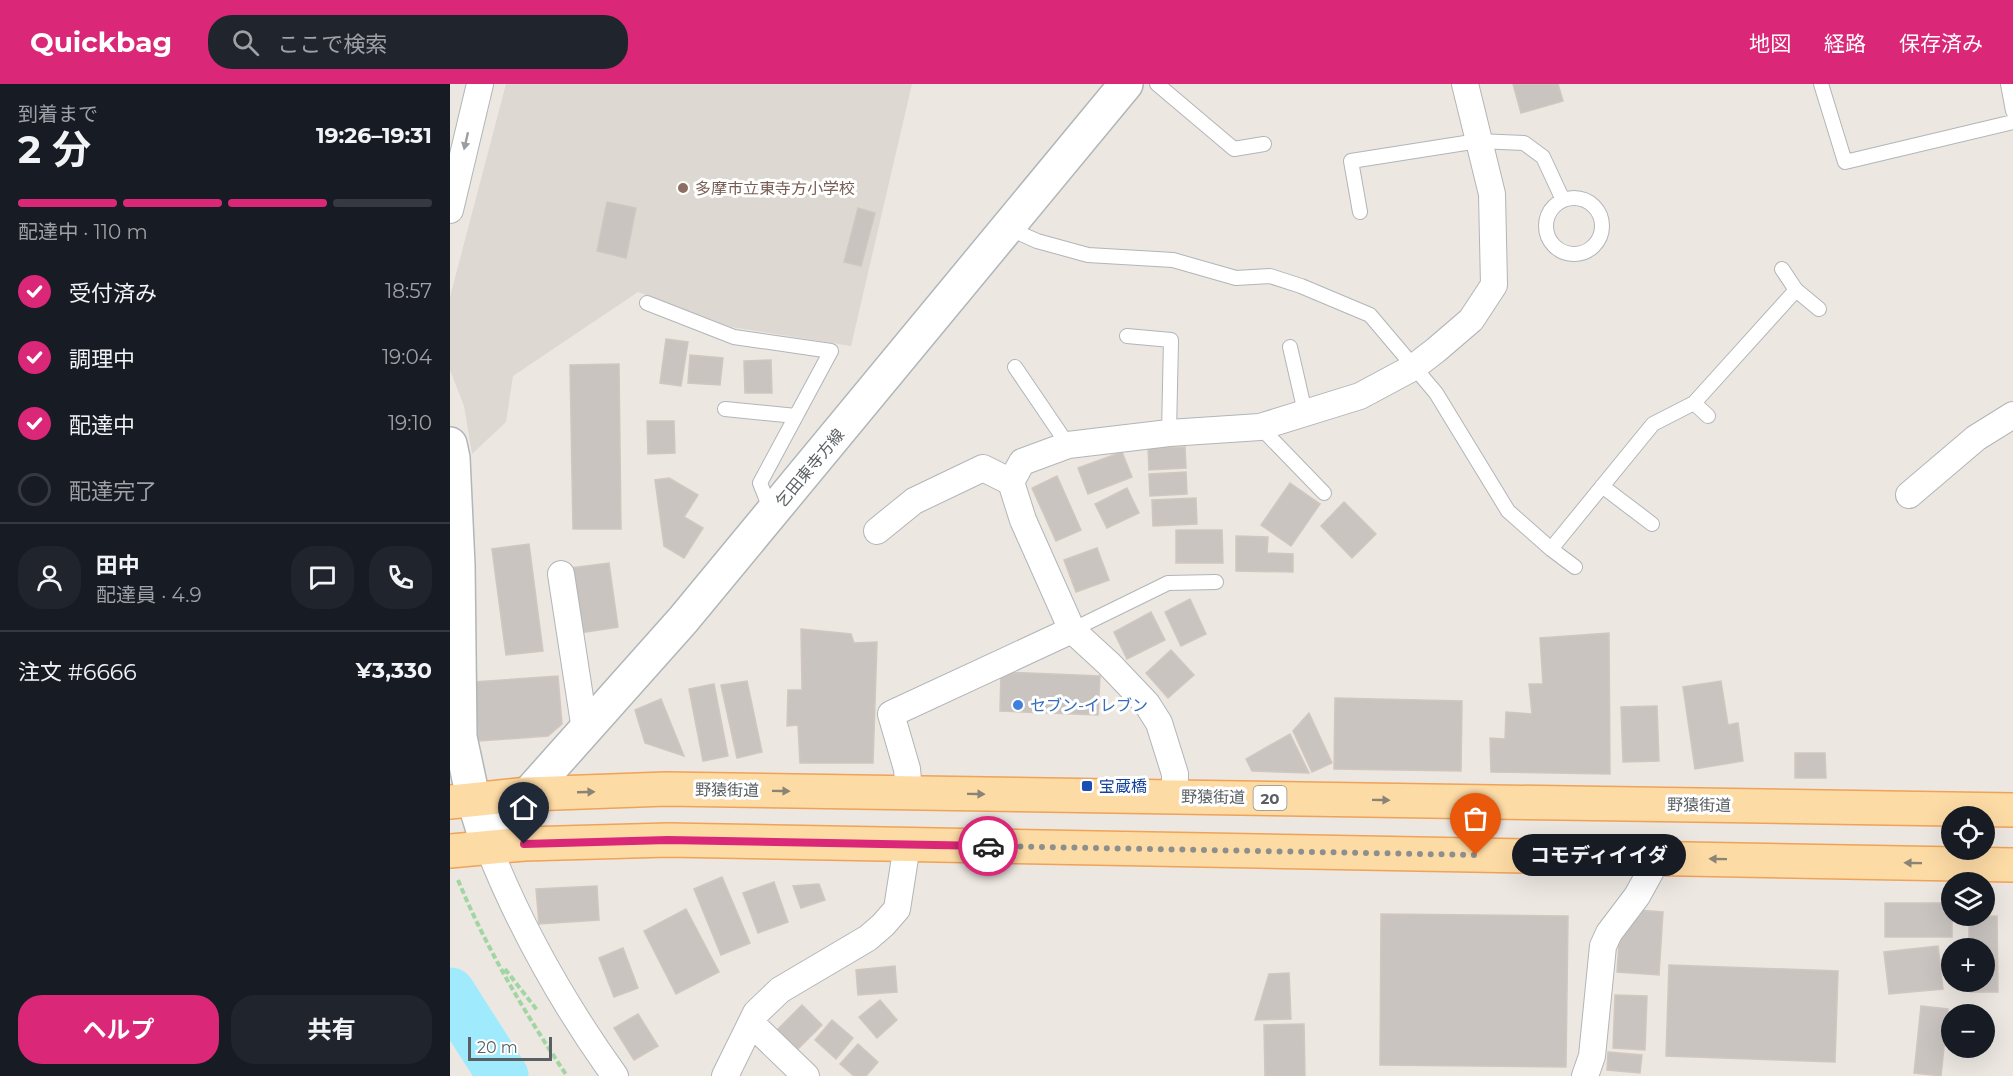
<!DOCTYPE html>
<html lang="ja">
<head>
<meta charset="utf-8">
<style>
	:root { --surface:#171b24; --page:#20242c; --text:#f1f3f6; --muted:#9ea1a6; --line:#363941; --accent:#db2777 }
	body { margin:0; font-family:Montserrat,"Noto Sans JP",sans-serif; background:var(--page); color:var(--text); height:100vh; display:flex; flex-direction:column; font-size:22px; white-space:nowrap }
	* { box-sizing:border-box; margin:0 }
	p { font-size:20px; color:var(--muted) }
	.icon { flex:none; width:33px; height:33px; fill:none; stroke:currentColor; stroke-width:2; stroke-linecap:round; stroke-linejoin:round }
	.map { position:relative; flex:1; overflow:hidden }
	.panel { display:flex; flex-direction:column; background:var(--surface); width:450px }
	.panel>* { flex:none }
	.buttons { position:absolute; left:1491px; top:722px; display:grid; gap:12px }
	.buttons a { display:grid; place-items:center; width:54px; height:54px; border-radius:50%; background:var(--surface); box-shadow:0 6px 24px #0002; font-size:30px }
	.scale { position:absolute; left:18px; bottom:15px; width:84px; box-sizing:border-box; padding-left:6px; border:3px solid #595f62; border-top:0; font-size:16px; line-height:21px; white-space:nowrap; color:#595f62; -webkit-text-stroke:4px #fff; paint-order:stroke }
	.pin { position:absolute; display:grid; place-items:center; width:51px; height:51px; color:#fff; margin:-62px -26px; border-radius:50% 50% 50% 0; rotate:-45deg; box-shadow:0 0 6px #0007 }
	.pin .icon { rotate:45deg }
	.courier { position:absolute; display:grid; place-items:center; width:60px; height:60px; margin:-30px; border:4px solid #db2777; border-radius:50%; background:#fff; color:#222; box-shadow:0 2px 8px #0007 }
	.bubble { position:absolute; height:42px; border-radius:21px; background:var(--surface); box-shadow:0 6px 24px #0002; font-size:20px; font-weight:700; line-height:42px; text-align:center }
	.headline em { font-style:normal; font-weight:700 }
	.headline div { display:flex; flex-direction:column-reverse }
	.headline { display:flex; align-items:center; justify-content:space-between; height:102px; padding:0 18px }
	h1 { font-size:39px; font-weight:700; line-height:45px }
	.bar { display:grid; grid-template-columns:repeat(4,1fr); gap:9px 6px; align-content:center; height:72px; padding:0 18px }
	.bar i { height:8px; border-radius:4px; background:var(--line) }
	.bar .active { background:var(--accent) }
	.bar p { grid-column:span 4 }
	.line { display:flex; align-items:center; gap:15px; padding:0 18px; border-top:2px solid var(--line) }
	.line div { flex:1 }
	.round { display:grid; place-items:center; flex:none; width:63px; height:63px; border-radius:24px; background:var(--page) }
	ol { padding:0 18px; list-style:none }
	li { display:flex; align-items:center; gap:18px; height:66px }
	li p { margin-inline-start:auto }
	li .icon { padding:6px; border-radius:50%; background:var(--accent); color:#fff; stroke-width:4 }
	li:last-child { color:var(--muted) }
	li i { width:33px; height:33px; border:3px solid var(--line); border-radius:50% }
	.action { display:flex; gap:12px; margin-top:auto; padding:12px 18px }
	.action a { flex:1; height:69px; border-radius:24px; background:var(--accent); color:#fff; font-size:24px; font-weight:700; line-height:69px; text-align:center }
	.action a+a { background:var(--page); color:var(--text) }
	header { display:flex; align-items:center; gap:36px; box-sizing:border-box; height:84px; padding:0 30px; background:var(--accent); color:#fff }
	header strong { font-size:28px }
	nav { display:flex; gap:33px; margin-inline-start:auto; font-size:21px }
	.search { width:420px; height:54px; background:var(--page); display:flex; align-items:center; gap:15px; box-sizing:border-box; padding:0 21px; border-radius:24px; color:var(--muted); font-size:22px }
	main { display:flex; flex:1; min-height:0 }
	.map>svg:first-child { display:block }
	.education { fill:#ded8d2 }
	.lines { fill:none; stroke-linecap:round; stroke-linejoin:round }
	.river { stroke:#a0eafd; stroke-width:51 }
	.building { fill:#c9c4c0; stroke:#d1c7bf; stroke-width:1.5 }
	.lane-casing { stroke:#b2b5b8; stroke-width:16 }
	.street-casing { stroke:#b2b5b8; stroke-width:28 }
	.secondary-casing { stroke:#b0b6b9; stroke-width:36 }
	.primary-casing { stroke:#efa258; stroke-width:36 }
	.path { stroke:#a1d6a3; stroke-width:4; stroke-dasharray:6 3; stroke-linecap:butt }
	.lane { stroke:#fff; stroke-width:14 }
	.street { stroke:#fff; stroke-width:26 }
	.secondary { stroke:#fff; stroke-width:33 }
	.primary { stroke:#fddba5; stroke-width:33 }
	.oneway { fill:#9b9fa1 }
	.oneway2 { fill:#8a8476 }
	.done { stroke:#8c8f8e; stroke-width:6; stroke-dasharray:0 10.8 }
	.route { stroke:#db2777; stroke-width:8 }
	.education-dot { fill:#8d6e63; stroke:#fff; stroke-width:2 }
	.shop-dot { fill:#3f7fe0; stroke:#fff; stroke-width:2 }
	.transit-dot { fill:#1a4fb4; stroke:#fff; stroke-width:2 }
	.labels { text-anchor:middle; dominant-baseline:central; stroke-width:6; stroke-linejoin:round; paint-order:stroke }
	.shield { fill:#fff; stroke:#8b8f91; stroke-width:1.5 }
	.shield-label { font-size:15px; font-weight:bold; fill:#595f62 }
	.education-label { font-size:16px; fill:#785e54; stroke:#fff; text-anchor:start }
	.street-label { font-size:16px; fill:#595f62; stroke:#fff }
	.shop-label { font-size:16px; fill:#366cbe; stroke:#fff; text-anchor:start }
	.transit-label { font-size:16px; fill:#164399; stroke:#fff; text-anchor:start }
</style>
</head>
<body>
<header>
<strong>Quickbag</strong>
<div class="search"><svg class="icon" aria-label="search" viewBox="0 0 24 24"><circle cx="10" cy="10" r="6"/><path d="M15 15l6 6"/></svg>ここで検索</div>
<nav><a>地図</a><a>経路</a><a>保存済み</a></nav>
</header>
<main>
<section class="panel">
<div class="headline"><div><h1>2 分</h1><p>到着まで</p></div><em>19:26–19:31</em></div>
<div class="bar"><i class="active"></i><i class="active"></i><i class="active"></i><i></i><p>配達中 · 110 m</p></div>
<ol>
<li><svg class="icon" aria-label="check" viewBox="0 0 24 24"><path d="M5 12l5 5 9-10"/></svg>受付済み<p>18:57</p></li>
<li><svg class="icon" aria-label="check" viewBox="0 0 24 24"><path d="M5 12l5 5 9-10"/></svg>調理中<p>19:04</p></li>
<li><svg class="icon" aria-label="check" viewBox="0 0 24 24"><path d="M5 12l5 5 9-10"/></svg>配達中<p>19:10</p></li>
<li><i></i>配達完了</li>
</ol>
<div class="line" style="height:108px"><a class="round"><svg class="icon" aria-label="person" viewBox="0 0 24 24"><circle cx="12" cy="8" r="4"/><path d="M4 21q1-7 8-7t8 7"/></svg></a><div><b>田中</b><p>配達員 · 4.9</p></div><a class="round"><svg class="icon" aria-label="chat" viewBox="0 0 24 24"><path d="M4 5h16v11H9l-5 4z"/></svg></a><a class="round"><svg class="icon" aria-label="phone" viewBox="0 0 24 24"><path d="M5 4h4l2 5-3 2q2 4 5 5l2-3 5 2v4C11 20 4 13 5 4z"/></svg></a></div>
<div class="line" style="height:78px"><div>注文 #6666</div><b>¥3,330</b></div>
<div class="action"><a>ヘルプ</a><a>共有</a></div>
</section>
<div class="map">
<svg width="1563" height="992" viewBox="0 0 1563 992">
	<rect width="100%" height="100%" fill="#ece7e1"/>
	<path class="education" d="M56,0h406l-61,262 -120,-19 -93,-35 -125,84 -7,46 -34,32 -8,-48 -14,-36v-73z"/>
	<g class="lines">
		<path class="river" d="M0,909l53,83"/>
	</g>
	<path class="building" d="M1063,0h45l5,17 -42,12z
		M157,118l29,6 -10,50 -29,-7z
		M408,124l17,5 -14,53 -17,-4z
		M216,255l22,3 -7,44 -21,-3z
		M240,271l33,3 -3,27 -32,-2z
		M321,276l1,33h-27l-1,-32z
		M169,280l2,165h-48l-3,-164z
		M197,337h27l1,32 -27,1z
		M735,363l1,21 -37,2 -1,-22z
		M672,368l10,25 -44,17 -10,-26z
		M736,388l1,22 -37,2 -1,-22z
		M607,392l24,54 -25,11 -24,-53z
		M219,394l29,17 -14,22 19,11 -19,30 -20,-12 -9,-66z
		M840,399l30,21 -29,42 -30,-21z
		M677,404l12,25 -32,15 -12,-24z
		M746,414l1,26 -44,2 -1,-26z
		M894,418l32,32 -24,24 -31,-32z
		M726,446h46l1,33h-47z
		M786,452l32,1 -1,16 26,1v18l-57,-1z
		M79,460l14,107 -37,4 -14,-106z
		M647,464l12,32 -33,12 -12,-32z
		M159,479l9,64 -38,6 -9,-65z
		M740,515l16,35 -25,12 -16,-34z
		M701,528l14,28 -38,19 -13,-27z
		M351,545l50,5 3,9 23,-1 -4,121h-73l-2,-38 -11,1 1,-36h14z
		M1159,549l1,141 -119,-2 -1,-34 15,1 1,-27 26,2 -3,-30h14l-3,-46z
		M721,566l23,25 -26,23 -22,-25z
		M551,588l99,4 -2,39 -98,-4z
		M108,592l4,48 -14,12 -69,5 -5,-59z
		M297,597l15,71 -25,6 -16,-73z
		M1271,597l7,44 10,-2 5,38 -48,8 -12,-82z
		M264,600l14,72 -25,5 -14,-72z
		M885,614l127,3 -1,70 -127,-2z
		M211,615l23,57 -39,-13 -10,-33z
		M1207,622l2,55 -36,1 -2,-55z
		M859,629l23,50 -20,9 -19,-41z
		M840,650l19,39 -57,-2 -6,-12z
		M1345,669h30l1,25h-31z
		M272,793l28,66 -29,12 -27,-66z
		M324,798l14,40 -30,11 -15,-40z
		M369,800l6,16 -24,8 -8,-22z
		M147,802l2,34 -60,4 -3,-35z
		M1435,819h67v34h-67z
		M236,825l33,63 -43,22 -32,-63z
		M1188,826l25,2 -4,63 -42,-3 2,-29z
		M931,830l187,2 -2,151 -186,-2z
		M1547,832l1,76h-28v-11h14v-33h-15v-31z
		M1488,862l5,43 -54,5 -5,-42z
		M173,864l15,40 -24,9 -15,-39z
		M1219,881l169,6 -3,91 -169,-6z
		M445,882l2,26 -39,3 -2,-25z
		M839,889l2,46 -36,1 14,-46z
		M1165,911l32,1 -2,54 -32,-2z
		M430,916l17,20 -20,18 -18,-21z
		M352,921l20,20 -26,26 -20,-20z
		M1471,922l27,3 -7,67 -27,-3z
		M188,930l20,32 -24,14 -20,-32z
		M382,936l21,18 -17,21 -21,-19z
		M854,940l1,52h-40l-1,-51z
		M408,960l20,18 -12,14h-12l-14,-12z
		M1158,968l34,3 -2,18 -33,-3z"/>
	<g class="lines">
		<g class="lane-casing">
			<path id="lane" d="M707,0l77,65 30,-5
				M1371,0l24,78 168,-40
				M1558,0l5,27
				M1096 142a28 28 0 1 1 56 0a28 28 0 1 1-56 0Z
				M910,128l-9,-51 127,-20 46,2 19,14 20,43
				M558,144l29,13 51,14 85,5 63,18 34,-2 31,10 69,29 66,78 72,118 43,38 24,18
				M1332,185l14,21
				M197,219l87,34 97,14 -35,65
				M677,252l44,4 -2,93
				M840,263l15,65
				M565,283l53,78
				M1244,319l14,13
				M275,325l71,7 -36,67 11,28
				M810,343l64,66
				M1152,402l50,38
				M1101,465l102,-125 41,-21 102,-113 23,19
				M622,546l96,-47 48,-1"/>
		</g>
		<g class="street-casing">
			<path id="street" d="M0,126l30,-126
				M1459,411l67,-57 37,-23
				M427,447l37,-30 69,-33 28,14
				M111,490l24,156
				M459,708l-2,-23 -16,-55 181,-84
				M725,713v-23l-16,-51 -12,-19 -38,-40 -37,-34 -49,-110 -12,-38 11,-20 46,-17 101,-12 91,-6 100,-31 54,-29 22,-17 35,-30 23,-35 -2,-91 -27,-110
				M38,762c32,81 76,159 127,230
				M301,939l55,53
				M275,992l31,-63 24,-23 88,-52 15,-13 14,-16 10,-64
				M1135,992l7,-20 11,-110 6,-13 28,-37 21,-38"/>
		</g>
		<g class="secondary-casing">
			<path id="secondary" d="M0,360l3,14 5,107 2,172 13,61 15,48
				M38,762l40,-52 155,-174 443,-536"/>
		</g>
		<g class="primary-casing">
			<path id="primary" d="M0,718l78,-8 138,-5 1347,21
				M0,767l74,-7 144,-4 1345,25"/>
		</g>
		<path class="path" d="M8,796c28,68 68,135 109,196
			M55,885l32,41"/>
		<use href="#lane" class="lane"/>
		<use href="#street" class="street"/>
		<use href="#secondary" class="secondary"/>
		<use href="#primary" class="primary"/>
	</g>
	<defs><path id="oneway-solid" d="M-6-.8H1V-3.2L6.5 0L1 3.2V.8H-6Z" transform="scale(1.5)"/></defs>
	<use class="oneway" href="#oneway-solid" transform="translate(16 57) rotate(103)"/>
	<g class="oneway2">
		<use href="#oneway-solid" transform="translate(331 707) rotate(1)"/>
		<use href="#oneway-solid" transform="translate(136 708) rotate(-2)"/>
		<use href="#oneway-solid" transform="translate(526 710) rotate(1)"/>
		<use href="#oneway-solid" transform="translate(931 716) rotate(1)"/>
		<use href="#oneway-solid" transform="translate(1268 775) rotate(-179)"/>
		<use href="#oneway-solid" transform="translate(1463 779) rotate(-179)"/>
	</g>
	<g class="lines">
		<path class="done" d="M538,762l488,9"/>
		<path class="route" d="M74,760l144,-4 320,6"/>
	</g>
	<circle class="education-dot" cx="233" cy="104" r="6"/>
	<circle class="shop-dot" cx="568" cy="621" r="6"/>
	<rect class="transit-dot" x="631" y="696" width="12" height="12" rx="3"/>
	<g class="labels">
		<rect class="shield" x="803.5" y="702" width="33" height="24" rx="4.5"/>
		<g class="shield-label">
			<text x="820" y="714">20</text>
		</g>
		<g class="education-label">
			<text x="245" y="104">多摩市立東寺方小学校</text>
		</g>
		<g class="street-label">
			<text transform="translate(360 384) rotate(-50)">乞田東寺方線</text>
			<text transform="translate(277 706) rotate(1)">野猿街道</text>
			<text transform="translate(763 713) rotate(1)">野猿街道</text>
			<text transform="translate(1249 721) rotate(1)">野猿街道</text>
		</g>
		<g class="shop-label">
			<text x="580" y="621">セブン-イレブン</text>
		</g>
		<g class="transit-label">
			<text x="649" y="702">宝蔵橋</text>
		</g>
	</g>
</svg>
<div class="buttons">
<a><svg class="icon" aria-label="locate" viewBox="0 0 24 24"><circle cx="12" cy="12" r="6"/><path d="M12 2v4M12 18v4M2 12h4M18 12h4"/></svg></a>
<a><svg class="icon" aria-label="layers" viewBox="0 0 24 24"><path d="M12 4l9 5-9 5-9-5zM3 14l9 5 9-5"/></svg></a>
<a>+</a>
<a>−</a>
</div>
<div class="scale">20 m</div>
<div class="pin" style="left:1026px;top:771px;background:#ea580c"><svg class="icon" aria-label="bag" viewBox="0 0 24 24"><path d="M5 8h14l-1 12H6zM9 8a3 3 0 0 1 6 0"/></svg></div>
<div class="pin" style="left:74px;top:760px;background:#1f2937"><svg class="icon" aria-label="home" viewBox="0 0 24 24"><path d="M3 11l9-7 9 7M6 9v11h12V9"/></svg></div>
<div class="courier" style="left:538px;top:762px"><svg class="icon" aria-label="car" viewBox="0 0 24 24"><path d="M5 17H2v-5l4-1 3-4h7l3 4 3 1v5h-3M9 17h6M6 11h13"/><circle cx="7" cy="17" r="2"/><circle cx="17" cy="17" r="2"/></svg></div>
<div class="bubble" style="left:1062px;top:750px;width:174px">コモディイイダ</div>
</div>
</main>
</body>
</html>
